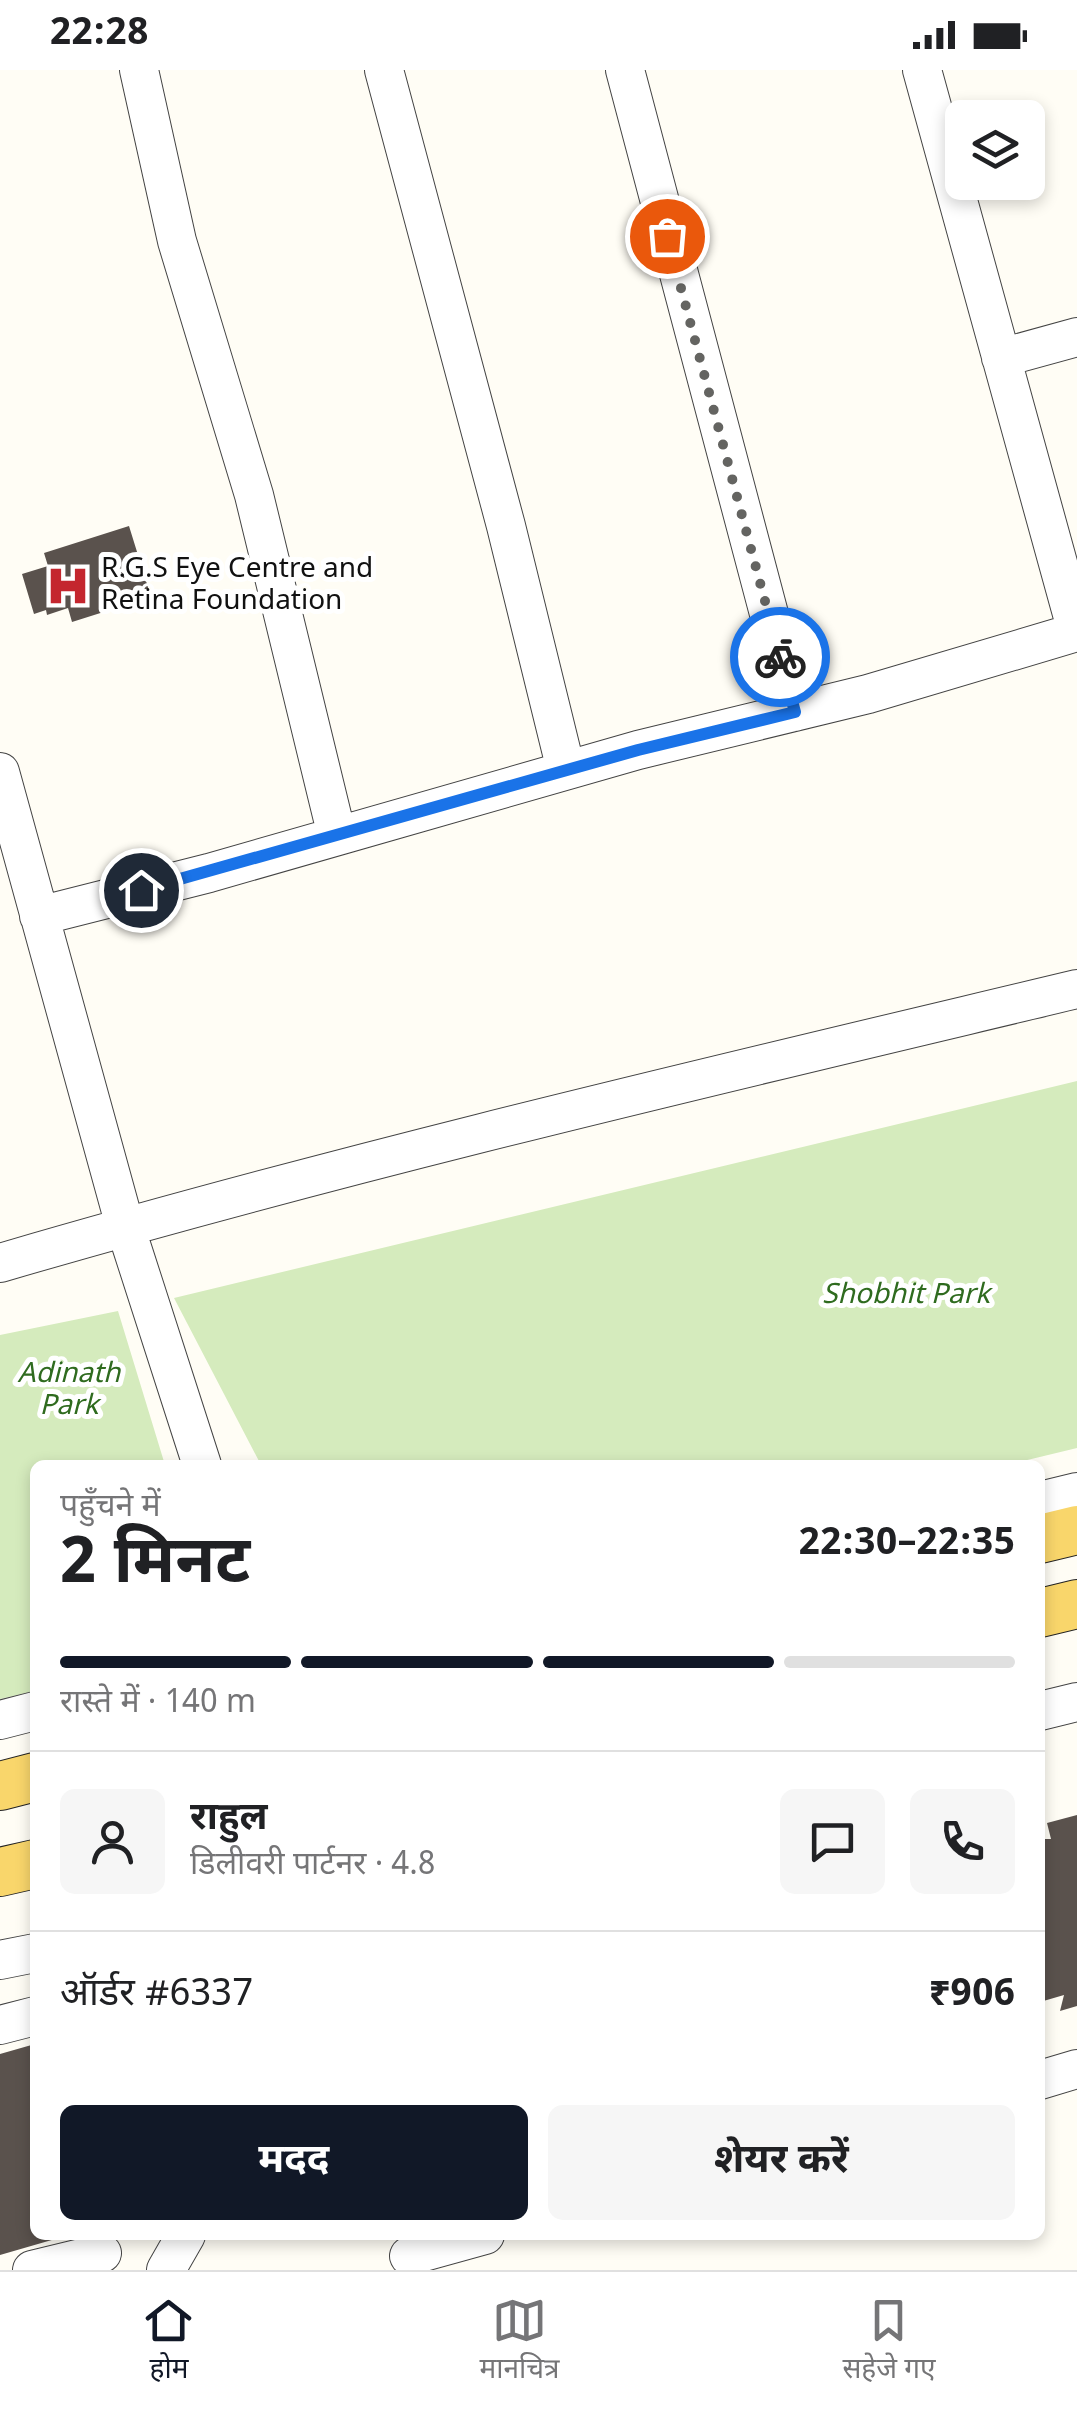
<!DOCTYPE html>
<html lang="hi">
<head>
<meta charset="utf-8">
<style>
	:root { --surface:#fff; --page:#f6f6f6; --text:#202124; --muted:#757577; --line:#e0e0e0; --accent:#111827 }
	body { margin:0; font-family:Georgia,"Noto Sans Devanagari",serif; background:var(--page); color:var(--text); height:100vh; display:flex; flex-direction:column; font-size:38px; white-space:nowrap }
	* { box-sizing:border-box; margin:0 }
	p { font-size:32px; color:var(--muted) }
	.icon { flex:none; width:55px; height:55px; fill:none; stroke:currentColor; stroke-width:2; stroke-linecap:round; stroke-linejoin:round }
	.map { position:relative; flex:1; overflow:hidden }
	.panel { position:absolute; left:30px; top:1390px; width:1015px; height:780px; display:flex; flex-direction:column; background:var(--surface); border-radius:15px; box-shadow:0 5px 15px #0003 }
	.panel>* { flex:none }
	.fabs { position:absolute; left:945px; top:30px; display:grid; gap:20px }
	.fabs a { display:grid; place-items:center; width:100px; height:100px; border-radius:15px; background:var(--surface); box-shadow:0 5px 15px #0003; font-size:50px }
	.pin { position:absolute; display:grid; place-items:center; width:85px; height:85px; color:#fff; margin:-42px; border:5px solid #fff; border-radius:50%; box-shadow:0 2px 10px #0007 }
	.courier { position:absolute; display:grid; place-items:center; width:100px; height:100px; margin:-50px; border:8px solid #1a73e8; border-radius:50%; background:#fff; color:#222; box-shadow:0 2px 12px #0007 }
	.overview em { font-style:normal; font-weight:700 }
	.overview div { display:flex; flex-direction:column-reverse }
	.overview { display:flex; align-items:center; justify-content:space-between; height:170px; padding:0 30px }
	h1 { font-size:65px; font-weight:700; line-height:75px }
	.bar { display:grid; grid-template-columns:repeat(4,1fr); gap:15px 10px; align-content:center; height:120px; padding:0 30px }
	.bar i { height:12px; border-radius:8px; background:var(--line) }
	.bar .current { background:var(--accent) }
	.bar p { grid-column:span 4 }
	.line { display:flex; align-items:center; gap:25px; padding:0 30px; border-top:2px solid var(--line) }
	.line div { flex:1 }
	.round { display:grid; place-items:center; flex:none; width:105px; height:105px; border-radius:15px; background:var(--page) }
	.action { display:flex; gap:20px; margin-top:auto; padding:20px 30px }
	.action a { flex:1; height:115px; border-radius:15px; background:var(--accent); color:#fff; font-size:40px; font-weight:700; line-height:115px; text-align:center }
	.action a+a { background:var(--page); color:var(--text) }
	.status { display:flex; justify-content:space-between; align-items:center; height:70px; padding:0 50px; background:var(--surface); direction:ltr }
	.status svg { height:28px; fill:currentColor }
	.dock { display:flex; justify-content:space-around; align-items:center; height:140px; border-top:2px solid var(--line); background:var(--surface); font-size:28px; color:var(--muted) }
	.dock a { display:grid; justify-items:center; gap:5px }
	.dock .current { color:var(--accent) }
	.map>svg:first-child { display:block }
	.green { fill:#d5ebbd }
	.building { fill:#5a524d }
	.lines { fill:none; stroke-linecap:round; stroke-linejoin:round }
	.minor-casing { stroke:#444; stroke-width:40 }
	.major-casing { stroke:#222; stroke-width:50 }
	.minor { stroke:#fff; stroke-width:38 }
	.major { stroke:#f9d66b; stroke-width:48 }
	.done { stroke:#646461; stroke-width:10; stroke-dasharray:0 18 }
	.route { stroke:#1a73e8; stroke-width:12 }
	.labels { text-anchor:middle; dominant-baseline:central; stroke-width:10; stroke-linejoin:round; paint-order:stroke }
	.poi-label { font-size:28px; fill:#111; stroke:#fff; text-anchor:start }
	.park-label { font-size:28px; font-style:italic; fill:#2f6b1f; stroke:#fff }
</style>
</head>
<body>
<div class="status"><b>22:28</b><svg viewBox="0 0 49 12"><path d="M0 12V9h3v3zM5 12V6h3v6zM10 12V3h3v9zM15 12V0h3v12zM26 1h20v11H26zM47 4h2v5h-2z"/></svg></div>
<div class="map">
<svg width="1077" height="2200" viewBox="0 0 1077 2200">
	<rect width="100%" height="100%" fill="#fffdf5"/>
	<path class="green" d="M1077,1011v367l-70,17h-746l-87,-167z
		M118,1241l47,154h-130v226l-35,8v-364z"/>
	<path class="building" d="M129,456l22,71 -79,25 -4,-14 -21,7 -1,-5 -12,4 -12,-40 26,-8 -4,-13z
		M1077,1745v191l-17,5 4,-16 -24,7v-163h11l-4,-16z
		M35,1974v191h34l-69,20v-201z"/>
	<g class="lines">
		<g class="minor-casing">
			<path id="minor" d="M139,0l38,171 77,254 83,341
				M384,0l122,456 60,244
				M625,0l170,642
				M922,0l155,562
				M1001,288l76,-21
				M0,702l125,454 77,239
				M39,846l170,-43 429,-123 230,-56 209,-62
				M0,1193c355,-104 717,-188 1077,-274
				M1040,1431l37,-9
				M1040,1641l37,-9
				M0,1650l35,-9
				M0,1890l35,-7
				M0,1955l35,-9
				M1040,2010l37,-11
				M409,2186l76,-21
				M32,2200l70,-17
				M166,2200l20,-35"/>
		</g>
		<g class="major-casing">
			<path id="major" d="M1040,1469l37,-9
				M1040,1543l37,-9
				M0,1716l35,-9
				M0,1802l35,-8"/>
		</g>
		<use href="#minor" class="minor"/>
		<use href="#major" class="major"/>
	</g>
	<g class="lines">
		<path class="done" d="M667,166l113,421"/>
		<path class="route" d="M141,820l497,-140 157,-38 -15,-55"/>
	</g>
	<defs>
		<g id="hospital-bare" transform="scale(3.45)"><path d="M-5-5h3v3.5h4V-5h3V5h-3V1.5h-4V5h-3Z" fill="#c4262e" stroke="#fff" stroke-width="2.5" paint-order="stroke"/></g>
	</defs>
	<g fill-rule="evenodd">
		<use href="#hospital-bare" x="68" y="516"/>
	</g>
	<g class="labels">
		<g class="poi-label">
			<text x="101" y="500">R.G.S Eye Centre and<tspan x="101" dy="32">Retina Foundation</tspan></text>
		</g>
		<g class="park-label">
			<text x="906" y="1226">Shobhit Park</text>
			<text x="69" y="1305">Adinath<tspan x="69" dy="32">Park</tspan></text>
		</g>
	</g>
</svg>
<div class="fabs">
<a><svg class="icon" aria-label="layers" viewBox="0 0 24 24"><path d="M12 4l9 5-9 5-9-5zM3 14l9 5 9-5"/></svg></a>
</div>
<div class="pin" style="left:667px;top:166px;background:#ea580c"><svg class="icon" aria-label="bag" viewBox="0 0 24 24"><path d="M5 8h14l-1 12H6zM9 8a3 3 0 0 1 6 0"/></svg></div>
<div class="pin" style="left:141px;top:820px;background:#1f2937"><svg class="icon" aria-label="home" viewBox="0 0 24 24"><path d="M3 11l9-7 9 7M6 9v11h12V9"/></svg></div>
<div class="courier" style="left:780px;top:587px"><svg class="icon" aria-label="bike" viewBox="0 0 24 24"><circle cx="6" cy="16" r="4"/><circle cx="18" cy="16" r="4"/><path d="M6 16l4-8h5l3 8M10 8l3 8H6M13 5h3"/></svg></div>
<section class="panel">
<div class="overview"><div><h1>2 मिनट</h1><p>पहुँचने में</p></div><em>22:30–22:35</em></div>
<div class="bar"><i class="current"></i><i class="current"></i><i class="current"></i><i></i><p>रास्ते में · 140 m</p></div>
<div class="line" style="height:180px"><a class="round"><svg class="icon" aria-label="person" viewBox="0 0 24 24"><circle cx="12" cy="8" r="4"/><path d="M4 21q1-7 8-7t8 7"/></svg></a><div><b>राहुल</b><p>डिलीवरी पार्टनर · 4.8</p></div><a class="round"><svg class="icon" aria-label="chat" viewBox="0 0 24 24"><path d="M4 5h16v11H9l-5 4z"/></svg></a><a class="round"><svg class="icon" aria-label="phone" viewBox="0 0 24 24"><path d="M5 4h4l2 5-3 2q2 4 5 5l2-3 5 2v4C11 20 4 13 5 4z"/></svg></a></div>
<div class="line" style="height:130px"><div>ऑर्डर #6337</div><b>₹906</b></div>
<div class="action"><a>मदद</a><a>शेयर करें</a></div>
</section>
</div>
<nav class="dock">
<a class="current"><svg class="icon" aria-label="home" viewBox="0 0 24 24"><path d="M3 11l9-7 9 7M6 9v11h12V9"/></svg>होम</a>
<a><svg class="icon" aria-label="map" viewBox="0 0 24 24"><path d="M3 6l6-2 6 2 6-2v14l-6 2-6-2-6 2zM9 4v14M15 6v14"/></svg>मानचित्र</a>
<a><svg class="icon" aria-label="saved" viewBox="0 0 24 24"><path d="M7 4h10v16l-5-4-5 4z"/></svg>सहेजे गए</a>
</nav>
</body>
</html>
